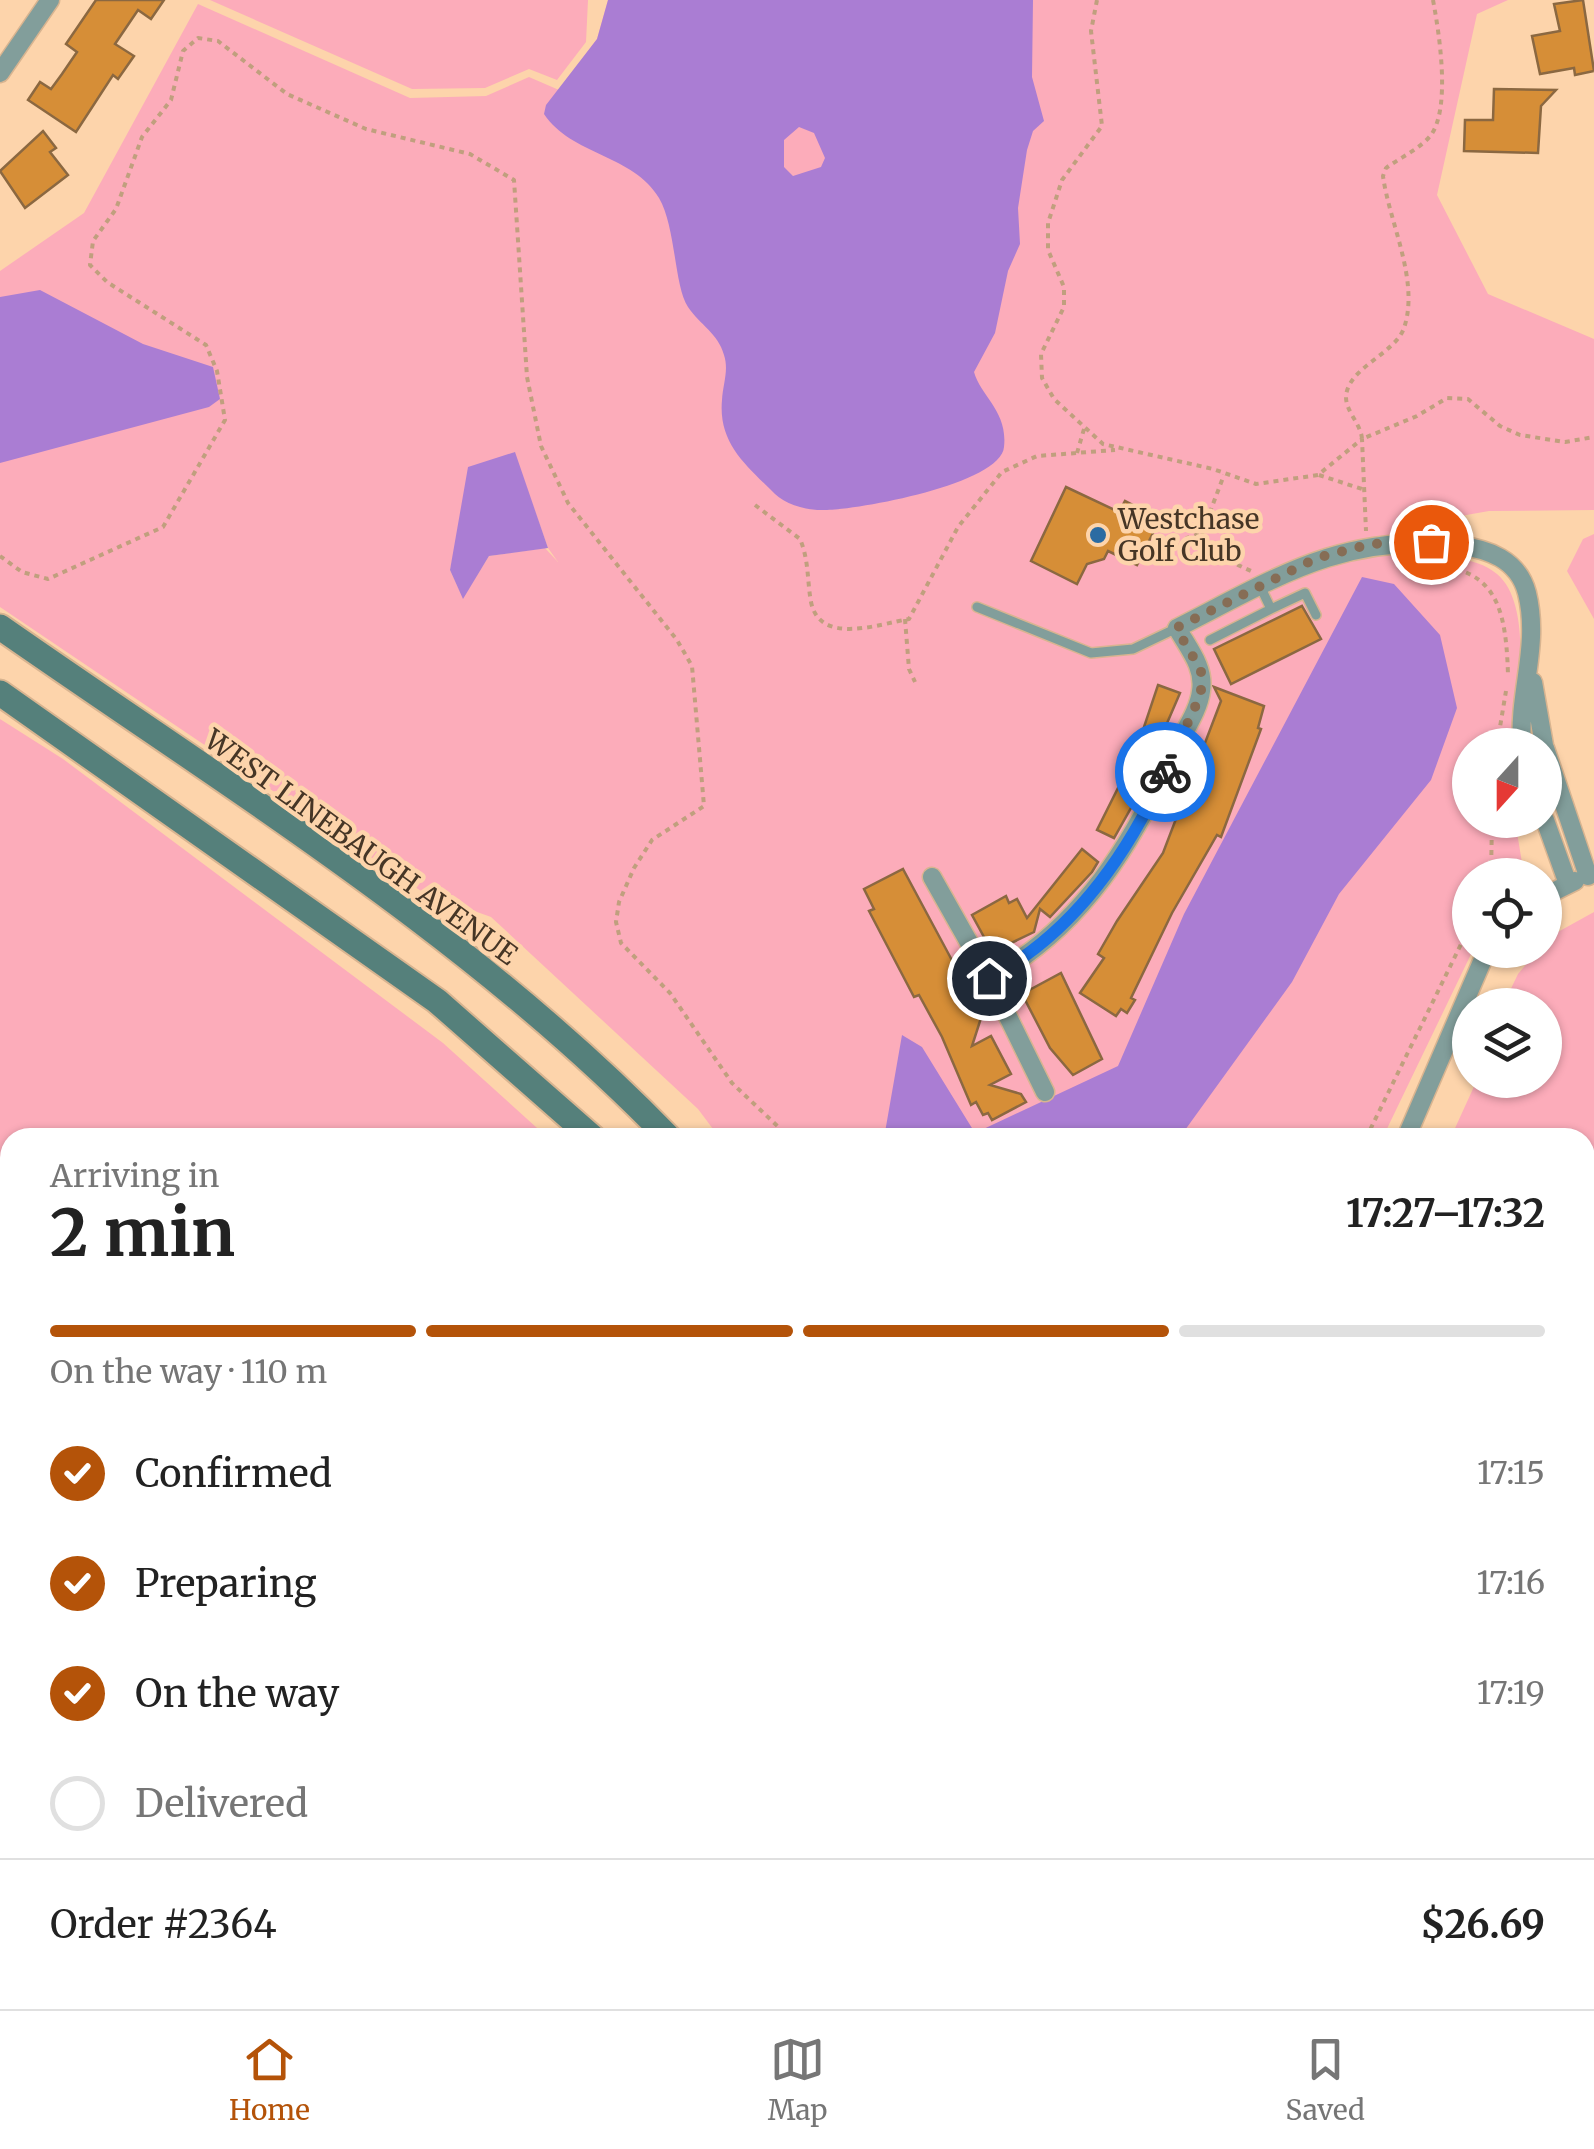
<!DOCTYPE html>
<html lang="en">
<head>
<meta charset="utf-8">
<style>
	:root { --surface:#fff; --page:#f2f2f2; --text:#222; --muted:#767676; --line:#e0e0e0; --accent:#b45309 }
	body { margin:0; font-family:Merriweather,serif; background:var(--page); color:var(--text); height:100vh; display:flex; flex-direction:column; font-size:38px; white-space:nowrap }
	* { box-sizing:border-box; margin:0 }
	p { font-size:32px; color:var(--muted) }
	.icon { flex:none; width:55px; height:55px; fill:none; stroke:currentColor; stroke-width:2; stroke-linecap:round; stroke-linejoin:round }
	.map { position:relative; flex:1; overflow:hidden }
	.panel { position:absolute; left:0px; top:1128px; width:1595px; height:882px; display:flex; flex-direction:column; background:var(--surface); border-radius:30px 30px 0 0; box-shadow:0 2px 8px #0004 }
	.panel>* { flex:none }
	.needle { width:65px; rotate:201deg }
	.buttons { position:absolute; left:1452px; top:728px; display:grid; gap:20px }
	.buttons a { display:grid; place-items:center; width:110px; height:110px; border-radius:50%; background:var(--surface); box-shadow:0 2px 8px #0004; font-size:50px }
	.pin { position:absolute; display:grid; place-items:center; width:85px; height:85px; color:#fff; margin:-42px; border:5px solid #fff; border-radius:50%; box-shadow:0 2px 10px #0007 }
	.courier { position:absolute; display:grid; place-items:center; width:100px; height:100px; margin:-50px; border:8px solid #1a73e8; border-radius:50%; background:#fff; color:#222; box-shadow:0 2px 12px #0007 }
	.summary em { font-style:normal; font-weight:700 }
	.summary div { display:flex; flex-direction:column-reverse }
	.summary { display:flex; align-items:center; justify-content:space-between; height:170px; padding:0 50px }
	h1 { font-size:65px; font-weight:700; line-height:75px }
	.bar { display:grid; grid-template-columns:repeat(4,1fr); gap:15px 10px; align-content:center; height:120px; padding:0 50px }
	.bar i { height:12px; border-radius:8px; background:var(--line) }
	.bar .current { background:var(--accent) }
	.bar p { grid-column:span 4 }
	.line { display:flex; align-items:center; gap:25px; padding:0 50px; border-top:2px solid var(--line) }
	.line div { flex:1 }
	ol { padding:0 50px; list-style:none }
	li { display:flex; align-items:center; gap:30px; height:110px }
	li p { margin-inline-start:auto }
	li .icon { padding:10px; border-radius:50%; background:var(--accent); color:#fff; stroke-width:4 }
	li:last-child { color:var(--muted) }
	li i { width:55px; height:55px; border:5px solid var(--line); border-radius:50% }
	.dock { display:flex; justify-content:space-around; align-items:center; height:140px; border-top:2px solid var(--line); background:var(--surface); font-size:28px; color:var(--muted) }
	.dock a { display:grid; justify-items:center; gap:5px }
	.dock .current { color:var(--accent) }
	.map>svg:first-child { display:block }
	.green { fill:#fcacba; fill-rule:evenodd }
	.water { fill:#aa7dd3; fill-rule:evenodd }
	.building { fill:#d68e37; stroke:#8b6841; stroke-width:2.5 }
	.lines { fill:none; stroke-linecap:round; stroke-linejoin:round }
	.lane-casing { stroke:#d8b490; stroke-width:12 }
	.street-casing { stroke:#d8b490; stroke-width:21 }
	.secondary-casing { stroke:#d8b490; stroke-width:29 }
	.path { stroke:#c09f7e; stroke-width:4; stroke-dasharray:5 5; stroke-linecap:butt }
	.lane { stroke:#829e9b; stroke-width:9 }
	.street { stroke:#829e9b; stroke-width:18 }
	.secondary { stroke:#55807b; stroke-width:25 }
	.done { stroke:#866d55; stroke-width:10; stroke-dasharray:0 18 }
	.route { stroke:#1a73e8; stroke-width:12 }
	.poi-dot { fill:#2b6ba2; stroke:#fdd4ab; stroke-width:4 }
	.labels { text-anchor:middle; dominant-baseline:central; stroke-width:9; stroke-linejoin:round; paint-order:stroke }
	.poi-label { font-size:28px; fill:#463626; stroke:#fdd4ab; text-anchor:start }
	.street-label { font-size:28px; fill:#463626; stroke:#fdd4ab }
</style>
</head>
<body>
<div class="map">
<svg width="1594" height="2009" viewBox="0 0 1594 2009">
	<rect width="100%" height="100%" fill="#fdd4ab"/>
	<path class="green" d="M210,0h378l-2,42 -29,38 -28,-11 -44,19 -73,1z
		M608,0h900l-31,14 -40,181 51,99 106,45v171l-105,1 -79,14 -3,29c28,3 68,1 90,20 37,31 21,127 14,171h-41v75h45l8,49 -5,6h-48l3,75 -90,187h-664l-21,-28 -207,-192 -67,-24 -424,-286v-336l84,-58 114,-209 212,94 76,-2 43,-19 30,13 38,-51zM514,452l34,96 10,14 -13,-14 -56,8 -26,42 -13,-28 9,-40z
		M1594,534v85l-27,-48 16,-32z
		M0,719l63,40 380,284 104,94 -537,1v862h899v9h-909z
		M1594,912v1097h-105l28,-9h68v-862l-134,-1 26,-57h68v-75h-42l15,-31 20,-24h7l2,-12z"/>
	<path class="water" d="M608,0h425l-1,77 12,44 -11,10 -6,19 -9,58 2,36 -12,27 -13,62 -21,39c7,25 34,39 30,75 -3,37 -147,63 -179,63 -16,1 -39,-5 -50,-16 -28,-28 -57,-50 -53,-94 1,-16 7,-30 2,-45 -6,-22 -24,-30 -36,-48 -14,-21 -12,-80 -29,-109 -25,-43 -88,-43 -115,-84l2,-9 51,-66zM799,127l15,6 11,25 -4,9 -28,9 -9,-9v-27z
		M40,290l103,54 70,23 7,32 -11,8 -209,56v-166z
		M515,452l33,96 -59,8 -26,43 -13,-29 18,-103z
		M1362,577l32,7 46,51 17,73 -26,72 -92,114 -47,88 -112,155 -296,1 18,-103 20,12 53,86 143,-67 66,-152z
		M977,2000h83l3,9h-85z
		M1263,2000h146l-11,9h-134z"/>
	<path class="building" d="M96,0h68l-13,19 -13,-9 -23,34 19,12 -16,23 -5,-4 -37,57 -48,-32 12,-18 11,7 11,-15 15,-22 -11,-8z
		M1583,0l11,71 -19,4 -1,-7 -34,6 -8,-38 28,-5 -6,-27z
		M1494,89l62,1 -15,16 -3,47 -74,-2 1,-31h28z
		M43,131l13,17 -6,4 18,23 -43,33 -25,-37z
		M1066,487l53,25 6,-11 35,18 -23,46 -29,-14 -4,8 -17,5 -10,20 -46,-23z
		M1302,606l19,33 -90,45 -17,-35z
		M1158,685l22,8 -34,79 4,2 -36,64 -17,-8 38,-76z
		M1214,687l50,19 -6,22 3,1 -40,108 -4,-2 -45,78 -41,85 4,2 -8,13 -6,-4 -5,7 -36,-23 24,-35 -6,-4 19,-33 46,-68 58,-152z
		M1082,849l16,13 -6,10 -42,45 -10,-8 -6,23 -33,16 -5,11 -24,-44 34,-19 3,7 8,-4 10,19z
		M903,869l66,123 -5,15 17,11 -9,28 19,-10 20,38 -21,11 31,9 5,8 -34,18 -4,-7 -5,2 -7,-13 -5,3 -29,-68 -23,-42 -5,2 -45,-86 5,-2 -10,-20z
		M1061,973l41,86 -29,16 -23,-27 -28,-54z"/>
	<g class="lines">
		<g class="lane-casing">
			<path id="lane" d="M977,607l114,46 42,-4 44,-21
				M1271,609l34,-16 11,22
				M1210,640l61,-31 -11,-23"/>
		</g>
		<g class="street-casing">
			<path id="street" d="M0,73l50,-73
				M1533,682l11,63
				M1545,748l43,128
				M1545,820l23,64
				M932,877l57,101 56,114
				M1545,896l30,-15
				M989,978c94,-50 145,-137 187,-230 8,-17 23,-38 25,-57 4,-24 -13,-43 -24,-63 97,-49 165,-95 280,-83 31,4 61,14 70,48 13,53 -9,100 -5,152
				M1406,1138l81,-188
				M933,2000l2,9"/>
		</g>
		<g class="secondary-casing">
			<path id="secondary" d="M0,627c229,160 474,309 669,511
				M0,693l437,308 156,137
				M1132,2000l4,9
				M1192,2000l4,9"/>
		</g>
		<path class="path" d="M1097,0l-6,31 11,95 -40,54 -14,43v27l16,37v20l-23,47 1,24 12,21 49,45 110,25 43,15 62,-9 44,-36 4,92
			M1433,0c6,32 18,107 -2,135 -11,14 -30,22 -45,33l-3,8c6,46 37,105 21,152 -9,26 -57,40 -58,69 0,15 15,27 16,42l55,-23 30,-18 21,1 32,27 20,9 45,7 29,-5
			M1077,453l7,-24
			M1319,475l43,14
			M755,505l45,34c9,21 7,41 11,63 9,44 68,22 98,17l49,-92 44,-55 35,-16 78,-6
			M1202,533l8,19 -16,7 -6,-4 -1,-17 15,-5 22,-58
			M1210,552l41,19
			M0,556l22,16 26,7 115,-52 62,-107 -8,-49 -11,-26 -99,-63 -17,-17 3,-24 23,-32 26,-72 29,-37 12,-49 15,-13 20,3 69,53 79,35 104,25 44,26 13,197 14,69 27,57 109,137 15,26 12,140 -52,34 -18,28 -15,34 -3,20 5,21 49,50 62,90 58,55
			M1397,564c91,-3 109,25 111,112
			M905,619l4,50 6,13
			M1497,745l9,-54
			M1491,875l1,-55
			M1366,1138l104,-212"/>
		<use href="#lane" class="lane"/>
		<use href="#street" class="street"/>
		<use href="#secondary" class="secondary"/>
	</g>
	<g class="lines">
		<path class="done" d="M1165,772l36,-78v-24l-25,-42 141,-70 54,-14 60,-2"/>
		<path class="route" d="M989,978c84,-44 138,-122 176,-206"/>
	</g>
	<circle class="poi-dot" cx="1098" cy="535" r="10"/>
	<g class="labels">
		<g class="poi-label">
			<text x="1118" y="519">Westchase<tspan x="1118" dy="32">Golf Club</tspan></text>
		</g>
		<g class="street-label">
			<text transform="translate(361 847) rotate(36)">WEST LINEBAUGH AVENUE</text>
		</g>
	</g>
</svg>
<div class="buttons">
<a><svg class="needle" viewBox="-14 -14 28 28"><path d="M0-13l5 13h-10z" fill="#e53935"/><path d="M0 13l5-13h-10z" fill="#767676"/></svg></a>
<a><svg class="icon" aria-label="locate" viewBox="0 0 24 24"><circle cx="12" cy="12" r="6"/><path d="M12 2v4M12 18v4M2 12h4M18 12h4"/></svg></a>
<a><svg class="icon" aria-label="layers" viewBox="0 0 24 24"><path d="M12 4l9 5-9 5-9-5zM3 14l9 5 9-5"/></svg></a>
</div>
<div class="pin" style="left:1431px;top:542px;background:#ea580c"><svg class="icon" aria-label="bag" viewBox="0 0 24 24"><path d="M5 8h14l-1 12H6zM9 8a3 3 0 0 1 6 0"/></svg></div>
<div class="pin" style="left:989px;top:978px;background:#1f2937"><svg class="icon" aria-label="home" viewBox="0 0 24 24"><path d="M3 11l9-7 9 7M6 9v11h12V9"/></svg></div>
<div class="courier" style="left:1165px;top:772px"><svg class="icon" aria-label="bike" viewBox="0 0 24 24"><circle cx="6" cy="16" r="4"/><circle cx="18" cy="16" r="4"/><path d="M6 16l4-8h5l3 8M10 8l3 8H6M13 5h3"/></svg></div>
<section class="panel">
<div class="summary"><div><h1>2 min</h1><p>Arriving in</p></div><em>17:27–17:32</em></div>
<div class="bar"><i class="current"></i><i class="current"></i><i class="current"></i><i></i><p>On the way · 110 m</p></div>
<ol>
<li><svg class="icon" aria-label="check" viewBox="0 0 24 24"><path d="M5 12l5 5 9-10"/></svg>Confirmed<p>17:15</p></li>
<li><svg class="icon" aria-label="check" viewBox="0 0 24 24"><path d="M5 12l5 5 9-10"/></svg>Preparing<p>17:16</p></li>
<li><svg class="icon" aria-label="check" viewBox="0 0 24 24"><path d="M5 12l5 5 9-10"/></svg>On the way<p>17:19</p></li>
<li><i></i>Delivered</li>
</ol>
<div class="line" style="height:130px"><div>Order #2364</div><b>$26.69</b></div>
</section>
</div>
<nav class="dock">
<a class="current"><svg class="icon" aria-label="home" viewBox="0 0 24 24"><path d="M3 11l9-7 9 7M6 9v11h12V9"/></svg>Home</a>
<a><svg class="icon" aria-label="map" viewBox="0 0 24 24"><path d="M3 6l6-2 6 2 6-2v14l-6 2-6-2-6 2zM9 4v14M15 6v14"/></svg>Map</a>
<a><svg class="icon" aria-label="saved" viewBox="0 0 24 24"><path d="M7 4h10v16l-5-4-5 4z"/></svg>Saved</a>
</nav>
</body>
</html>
